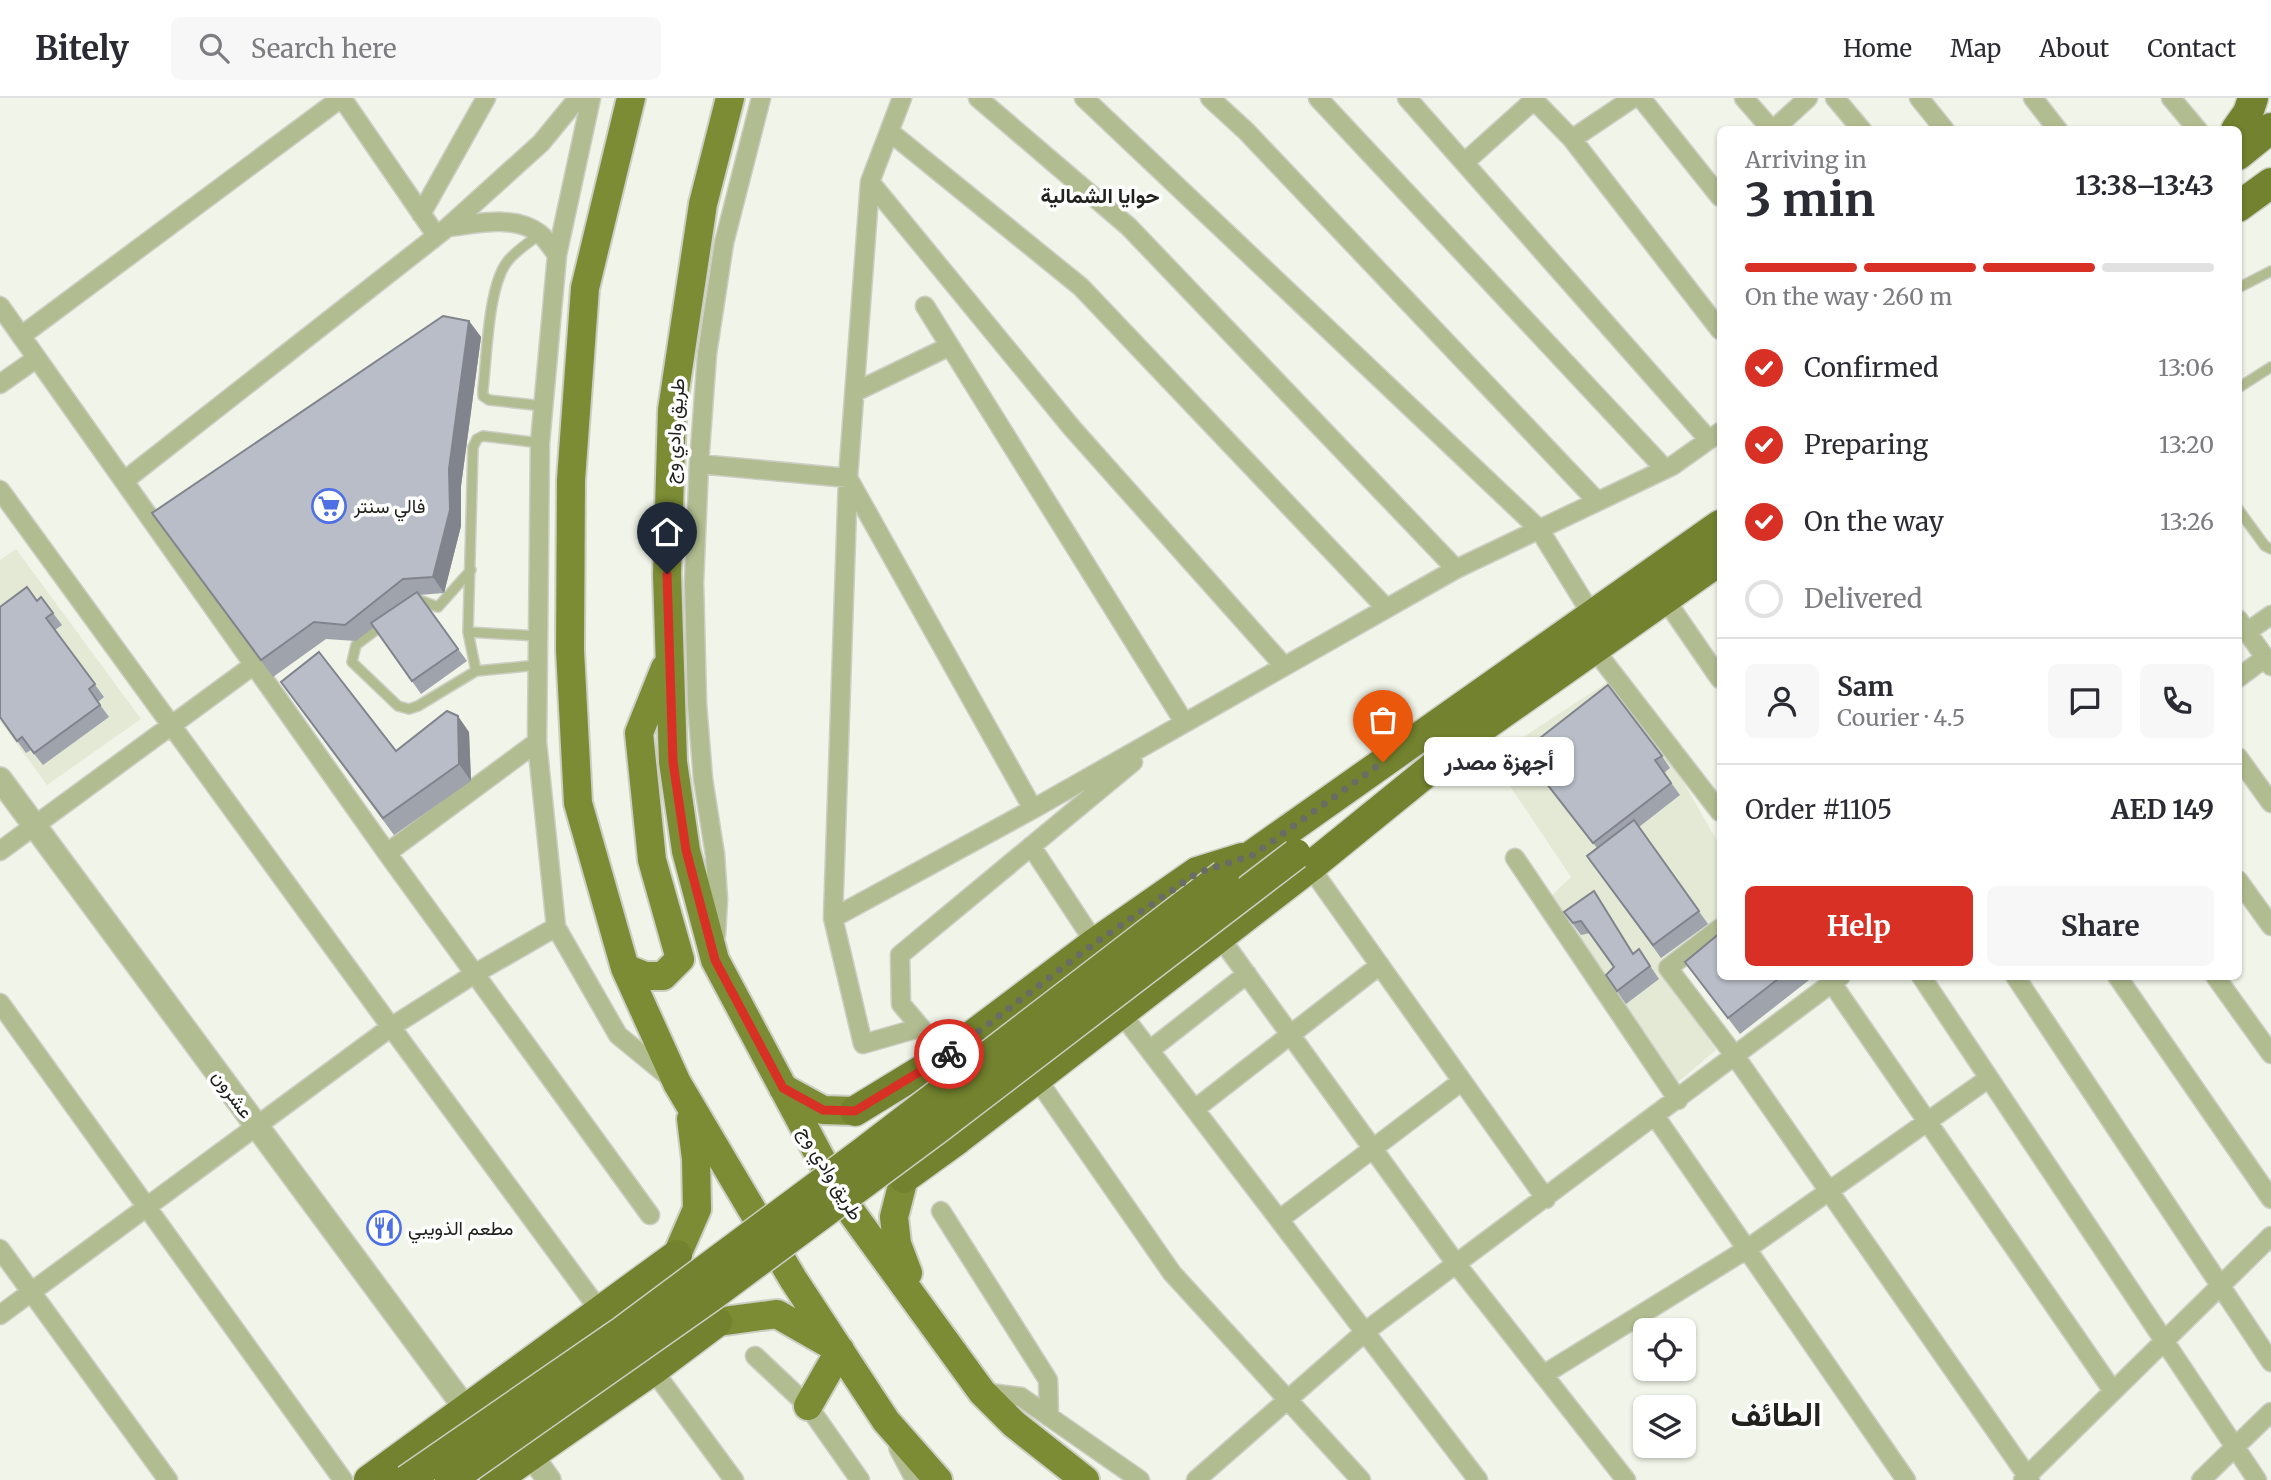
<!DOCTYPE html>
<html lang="en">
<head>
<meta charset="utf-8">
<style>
	:root { --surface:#fff; --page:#f7f7f7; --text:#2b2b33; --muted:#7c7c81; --line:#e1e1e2; --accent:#d93025 }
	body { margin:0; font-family:Merriweather,Vazirmatn,serif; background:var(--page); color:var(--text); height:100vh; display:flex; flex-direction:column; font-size:26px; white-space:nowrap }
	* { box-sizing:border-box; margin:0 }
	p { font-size:23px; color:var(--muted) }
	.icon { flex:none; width:38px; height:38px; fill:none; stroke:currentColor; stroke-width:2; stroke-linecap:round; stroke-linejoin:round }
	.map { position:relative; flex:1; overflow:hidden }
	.drawer { position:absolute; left:1717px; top:28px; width:525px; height:854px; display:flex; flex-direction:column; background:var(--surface); border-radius:10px; box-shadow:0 2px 5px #0004 }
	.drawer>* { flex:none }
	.controls { position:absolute; left:1633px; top:1220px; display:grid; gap:14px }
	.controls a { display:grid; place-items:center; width:63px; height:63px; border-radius:10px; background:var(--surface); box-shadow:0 2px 5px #0004; font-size:35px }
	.pin { position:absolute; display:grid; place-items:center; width:60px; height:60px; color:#fff; margin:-72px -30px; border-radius:50% 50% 50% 0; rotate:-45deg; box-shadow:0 0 7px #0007 }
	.pin .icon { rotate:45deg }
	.courier { position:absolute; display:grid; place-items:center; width:70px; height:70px; margin:-35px; border:5px solid #d93025; border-radius:50%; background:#fff; color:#222; box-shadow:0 2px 9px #0007 }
	.bubble { position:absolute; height:49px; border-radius:10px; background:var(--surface); box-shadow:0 2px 5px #0004; font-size:23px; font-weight:700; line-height:49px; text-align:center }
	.summary em { font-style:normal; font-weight:700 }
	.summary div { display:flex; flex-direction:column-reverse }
	.summary { display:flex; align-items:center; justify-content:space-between; height:119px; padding:0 28px }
	h1 { font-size:46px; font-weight:700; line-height:52px }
	.bar { display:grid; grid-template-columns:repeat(4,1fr); gap:10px 7px; align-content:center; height:84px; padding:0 28px }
	.bar i { height:9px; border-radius:5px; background:var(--line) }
	.bar .on { background:var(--accent) }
	.bar p { grid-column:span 4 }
	.line { display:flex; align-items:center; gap:18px; padding:0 28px; border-top:2px solid var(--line) }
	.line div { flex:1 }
	.round { display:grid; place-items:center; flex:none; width:74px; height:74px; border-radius:10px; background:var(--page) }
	ol { padding:0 28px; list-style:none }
	li { display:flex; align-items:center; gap:21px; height:77px }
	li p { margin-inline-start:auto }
	li .icon { padding:7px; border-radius:50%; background:var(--accent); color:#fff; stroke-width:4 }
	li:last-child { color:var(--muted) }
	li i { width:38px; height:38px; border:4px solid var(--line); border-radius:50% }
	.cta { display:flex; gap:14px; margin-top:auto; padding:14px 28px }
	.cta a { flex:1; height:80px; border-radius:10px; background:var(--accent); color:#fff; font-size:28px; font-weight:700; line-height:80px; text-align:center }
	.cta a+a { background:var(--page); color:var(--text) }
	header { display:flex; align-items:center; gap:42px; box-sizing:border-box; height:98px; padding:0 35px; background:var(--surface); border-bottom:2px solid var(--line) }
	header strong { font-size:33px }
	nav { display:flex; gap:38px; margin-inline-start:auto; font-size:24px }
	.search { width:490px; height:63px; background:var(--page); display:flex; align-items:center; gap:18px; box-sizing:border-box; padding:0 24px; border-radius:10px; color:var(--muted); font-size:26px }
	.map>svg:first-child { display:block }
	.built { fill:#e3e9d5 }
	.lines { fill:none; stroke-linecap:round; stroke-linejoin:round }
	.service-casing { stroke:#cccec4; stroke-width:12 }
	.minor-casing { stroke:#cccec4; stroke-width:21 }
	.tertiary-casing { stroke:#cccec4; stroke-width:26 }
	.primary-casing { stroke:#cccec4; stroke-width:32 }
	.trunk-casing { stroke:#cccec4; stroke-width:33 }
	.service { stroke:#b1bc90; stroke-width:9 }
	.minor { stroke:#b1bc90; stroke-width:18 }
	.tertiary { stroke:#b1bc90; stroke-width:23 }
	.primary { stroke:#7b8c34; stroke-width:28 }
	.trunk { stroke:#72822e; stroke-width:30 }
	.trunk-bridge-casing { stroke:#cccec4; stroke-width:33; stroke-linecap:butt }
	.trunk-bridge { stroke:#72822e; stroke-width:30 }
	.wall { fill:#9ea3ac }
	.shaded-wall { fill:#81848c }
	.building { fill:#b8bdc8; stroke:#81848c; stroke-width:2 }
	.done { stroke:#6a6c65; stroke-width:7; stroke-dasharray:0 12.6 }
	.route { stroke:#d93025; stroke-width:9 }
	.labels { text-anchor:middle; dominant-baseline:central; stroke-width:7; stroke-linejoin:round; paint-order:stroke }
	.street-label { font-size:19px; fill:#21221e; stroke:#fff }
	.poi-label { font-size:19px; fill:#21221e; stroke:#fff; text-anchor:start }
	.neighbourhood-label { font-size:21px; font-weight:bold; fill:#21221e; stroke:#fff }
	.town-label { font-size:33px; font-weight:bold; fill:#21221e; stroke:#fff }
</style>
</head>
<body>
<header>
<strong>Bitely</strong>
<div class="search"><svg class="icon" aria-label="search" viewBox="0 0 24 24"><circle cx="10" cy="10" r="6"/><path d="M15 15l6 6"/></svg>Search here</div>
<nav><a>Home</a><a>Map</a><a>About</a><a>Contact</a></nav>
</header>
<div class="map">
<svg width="2271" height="1382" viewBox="0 0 2271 1382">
	<rect width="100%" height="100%" fill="#f1f4e8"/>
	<path class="built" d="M16,451l125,170 -94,66 -47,-64v-161z
		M1611,582l70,98 39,68v72l-60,48 56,84 -39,33 -128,-185 22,-21 -80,-119z"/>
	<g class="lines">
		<g class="service-casing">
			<path id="service" d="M540,136c-10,8 -25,17 -33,28 -19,25 -20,94 -24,127v7l6,4 54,6
				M2238,190l33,-17
				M2238,290l33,-21
				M2238,411l27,37 6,3
				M412,504l4,-3 22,8 33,-37
				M384,526l-28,21 -4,17 46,44 11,3 9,-3 58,-35
				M468,534l70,4
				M538,567l-62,6 -8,-39 5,-185 4,-8 6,-3 57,7"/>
		</g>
		<g class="minor-casing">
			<path id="minor" d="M342,0l94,137
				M591,0l-34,157 -17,188 -3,299 19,185 62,108 51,42
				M902,0l-32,84 -22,296 -15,440 30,126 56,-16
				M978,0l151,129 327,342
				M1084,0l455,431 53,86
				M1210,0l36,33 351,370
				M1318,0l347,371
				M1407,0l302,342
				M1532,0l40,41 148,191
				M1641,0l79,99
				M1744,0l28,32
				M1835,0l27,32
				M1919,0l26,32
				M2033,0l25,32
				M2171,0l27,32
				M1773,32l35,-32
				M890,34l191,155 305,321
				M1572,41l61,-41
				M1465,64l69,-62
				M870,84l202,246 212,238
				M421,116l65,-116
				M448,129c29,-3 67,-13 92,7 6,5 12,14 17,21
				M0,208l387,547 263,362
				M925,208l259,416
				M21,238l320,-238
				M0,286l37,-26
				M855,294l95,-46
				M699,366l149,14 185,331
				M124,383l324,-254 93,-84 37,-45
				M0,392l391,537 209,284
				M1665,501l55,80
				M2238,521l33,47
				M2247,534l24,-17
				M1594,551l126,163
				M2238,580l27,-20
				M2238,659l33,46
				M1031,748l64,97
				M0,753l255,-187
				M387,755l150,-111
				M1515,760l163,242
				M1310,769l236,332
				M2238,782l33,46
				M833,820l200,-109 423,-240 216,-103 48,-34
				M1720,830l-52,40 67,88 295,424
				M716,837l2,-36 -3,-44 -12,-76 -6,-75 -3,-122 5,-118 8,-110 17,-111 37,-145
				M1219,838l238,329 169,215
				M1827,878l286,415
				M1921,878l336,504
				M2015,878l256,386
				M2117,878l154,223
				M2215,878l56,78
				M0,905l343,477
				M1121,915l357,467
				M1150,952l97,-76
				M945,958l-44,-52 -1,-49 233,-193
				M1037,981l135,194 189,207
				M1195,1011l185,-144
				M1655,1018l251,364
				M941,1113l107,169 1,37
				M1280,1121l182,-138
				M0,1151l168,231
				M0,1217l391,-288 85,-54 80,-46
				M755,1258l53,50 52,74
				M653,1272l81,110
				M1543,1277l204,-126 242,-171
				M982,1294l39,5 119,83
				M1196,1382l170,-149 475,-355
				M2023,1382l248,-244
				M2201,1382l70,-68"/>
		</g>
		<g class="tertiary-casing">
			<path id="tertiary" d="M0,681l466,630
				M901,1350l17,32
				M531,1357l18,25"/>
		</g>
		<g class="primary-casing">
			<path id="primary" d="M631,0l-46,190 -14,192 -1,170 8,153 47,165 52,115 116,196 93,142 52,59
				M730,0l-27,106 -31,206 -5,164 6,188 13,89 29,109 129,242 138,190 32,32 71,56
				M625,870l20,8h18l17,-17 -28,-99 -13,-127 26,-65
				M783,990l40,22 32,1
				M904,1080l-10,39 3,27 11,29
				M677,1157l20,-46 -1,-50 -5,-40
				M717,1224l60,-8 63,36 -32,56"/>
		</g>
		<g class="trunk-casing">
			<path id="trunk" d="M2236,32l12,-17 5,-15
				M2238,57l33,-27
				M2238,109l33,-24
				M1456,648l264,-186
				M1224,777l496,-350
				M855,1013l90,-55 150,-113 102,-71 45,-14
				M904,1080l54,-39 352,-272 160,-130
				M369,1382l308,-225
				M495,1382l158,-110 64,-48"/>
		</g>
		<use href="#service" class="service"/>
		<use href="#minor" class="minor"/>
		<use href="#tertiary" class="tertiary"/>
		<use href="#primary" class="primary"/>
		<use href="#trunk" class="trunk"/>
		<g class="trunk-bridge-casing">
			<path id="trunk-bridge" d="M407,1382l216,-149 239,-178 362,-278
				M450,1382l263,-185 225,-167 358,-274"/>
		</g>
		<use href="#trunk-bridge" class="trunk-bridge"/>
	</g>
	<path class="wall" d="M469,223l12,16 -20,149v40l-17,67 -25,2 48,66 -46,33 -47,-67 -18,14 -30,-2 -53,38 -109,-148z
		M41,499l21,28 -7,5 49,67 -6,5 11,15 -66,48 -12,-15 -5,3 -26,-35z
		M281,584l115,69 73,-19 2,49 -77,54z
		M1522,654l140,4 8,12 -6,5 16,22 -41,32 69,97 -47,34 -74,-102 10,-8z
		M1602,806l31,49 6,-4 20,30 -33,25 -20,-29 8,-8 -24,-34 -9,2 -17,-23z
		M1685,864l35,14 93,1 -73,57z"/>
	<path class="shaded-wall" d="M469,223l12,16 -20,149v40l-17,67 -11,-16z
		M458,618l11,16 2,49 -12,-17z"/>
	<path class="building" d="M443,218l26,5 -20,148 1,41 -17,67 -30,2 -58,46 -31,-3 -53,38 -109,-147z
		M27,489l10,14 4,-4 12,16 -7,5 49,66 -6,5 11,16 -66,48 -12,-16 -5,4 -17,-24v-110z
		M417,494l41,57 -46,32 -41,-58z
		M319,554l77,99 51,-40 11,5 1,48 -76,54 -102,-136z
		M1608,587l54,71 -7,4 16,23 -78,60 -71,-91z
		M1634,722l65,91 -46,34 -66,-89z
		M1594,793l39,63 6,-5 11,17 -33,25 -11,-16 8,-8 -33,-46 -8,2 -9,-11z
		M1720,835v43h62l-54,42 -43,-56z"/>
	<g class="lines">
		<path class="done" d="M949,956l146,-111 102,-70 56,-18 130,-93"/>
		<path class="route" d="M667,476l6,188 13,88 29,110 68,128 40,22 32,1 94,-57"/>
	</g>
	<defs>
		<g id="supermarket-ring" transform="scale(1.75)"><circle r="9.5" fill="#fff" stroke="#4f70e4" stroke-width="1.5"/><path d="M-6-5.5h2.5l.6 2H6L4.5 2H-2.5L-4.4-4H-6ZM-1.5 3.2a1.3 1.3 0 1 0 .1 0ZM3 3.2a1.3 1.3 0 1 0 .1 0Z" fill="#4f70e4"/></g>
		<g id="restaurant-ring" transform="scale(1.75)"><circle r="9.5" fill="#fff" stroke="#4f70e4" stroke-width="1.5"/><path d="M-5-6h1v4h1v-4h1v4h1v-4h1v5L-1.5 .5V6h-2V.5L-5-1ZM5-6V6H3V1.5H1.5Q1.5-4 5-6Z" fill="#4f70e4"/></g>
	</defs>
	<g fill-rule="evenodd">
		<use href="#supermarket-ring" x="329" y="408"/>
		<use href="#restaurant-ring" x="384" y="1130"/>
	</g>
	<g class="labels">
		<g class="street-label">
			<text transform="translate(674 333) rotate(-86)">طريق وادي وج</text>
			<text transform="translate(233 996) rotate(54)">عشرون</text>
			<text transform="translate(831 1075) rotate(59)">طريق وادي وج</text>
		</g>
		<g class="poi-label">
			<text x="354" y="408">فالي سنتر</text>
			<text x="408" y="1130">مطعم الذويبي</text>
		</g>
		<g class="neighbourhood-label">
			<text x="1100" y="97">حوايا الشمالية</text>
		</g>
		<g class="town-label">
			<text x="1776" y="1316">الطائف</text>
		</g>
	</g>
</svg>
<div class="controls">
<a><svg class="icon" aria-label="locate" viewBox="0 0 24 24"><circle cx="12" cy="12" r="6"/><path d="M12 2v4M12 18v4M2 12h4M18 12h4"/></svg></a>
<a><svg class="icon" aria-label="layers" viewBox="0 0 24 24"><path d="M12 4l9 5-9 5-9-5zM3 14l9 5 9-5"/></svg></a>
</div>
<div class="pin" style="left:1383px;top:664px;background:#ea580c"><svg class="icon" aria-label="bag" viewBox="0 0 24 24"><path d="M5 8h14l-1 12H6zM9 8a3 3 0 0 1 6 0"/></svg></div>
<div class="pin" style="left:667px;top:476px;background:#1f2937"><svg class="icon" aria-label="home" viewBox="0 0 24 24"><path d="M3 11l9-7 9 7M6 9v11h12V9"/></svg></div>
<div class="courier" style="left:949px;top:956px"><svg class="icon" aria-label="bike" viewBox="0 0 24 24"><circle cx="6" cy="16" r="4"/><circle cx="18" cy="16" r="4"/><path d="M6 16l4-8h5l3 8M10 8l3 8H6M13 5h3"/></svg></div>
<div class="bubble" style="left:1424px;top:639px;width:150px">أجهزة مصدر</div>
<section class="drawer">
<div class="summary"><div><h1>3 min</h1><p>Arriving in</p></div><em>13:38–13:43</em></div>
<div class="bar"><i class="on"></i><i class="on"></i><i class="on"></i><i></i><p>On the way · 260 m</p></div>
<ol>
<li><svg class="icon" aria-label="check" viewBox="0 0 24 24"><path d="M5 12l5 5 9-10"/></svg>Confirmed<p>13:06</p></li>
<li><svg class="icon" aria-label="check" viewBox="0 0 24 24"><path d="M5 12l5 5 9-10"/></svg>Preparing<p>13:20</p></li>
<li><svg class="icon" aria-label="check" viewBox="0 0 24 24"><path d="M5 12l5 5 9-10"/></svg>On the way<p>13:26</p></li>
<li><i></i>Delivered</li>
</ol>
<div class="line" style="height:126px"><a class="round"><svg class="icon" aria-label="person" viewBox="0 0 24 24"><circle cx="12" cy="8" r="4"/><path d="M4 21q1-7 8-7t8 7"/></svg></a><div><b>Sam</b><p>Courier · 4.5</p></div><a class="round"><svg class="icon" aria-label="chat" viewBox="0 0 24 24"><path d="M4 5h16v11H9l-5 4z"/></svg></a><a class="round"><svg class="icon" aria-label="phone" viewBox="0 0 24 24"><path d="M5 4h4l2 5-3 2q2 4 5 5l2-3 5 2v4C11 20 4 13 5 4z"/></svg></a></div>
<div class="line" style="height:91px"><div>Order #1105</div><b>AED 149</b></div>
<div class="cta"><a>Help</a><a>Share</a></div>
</section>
</div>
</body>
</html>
